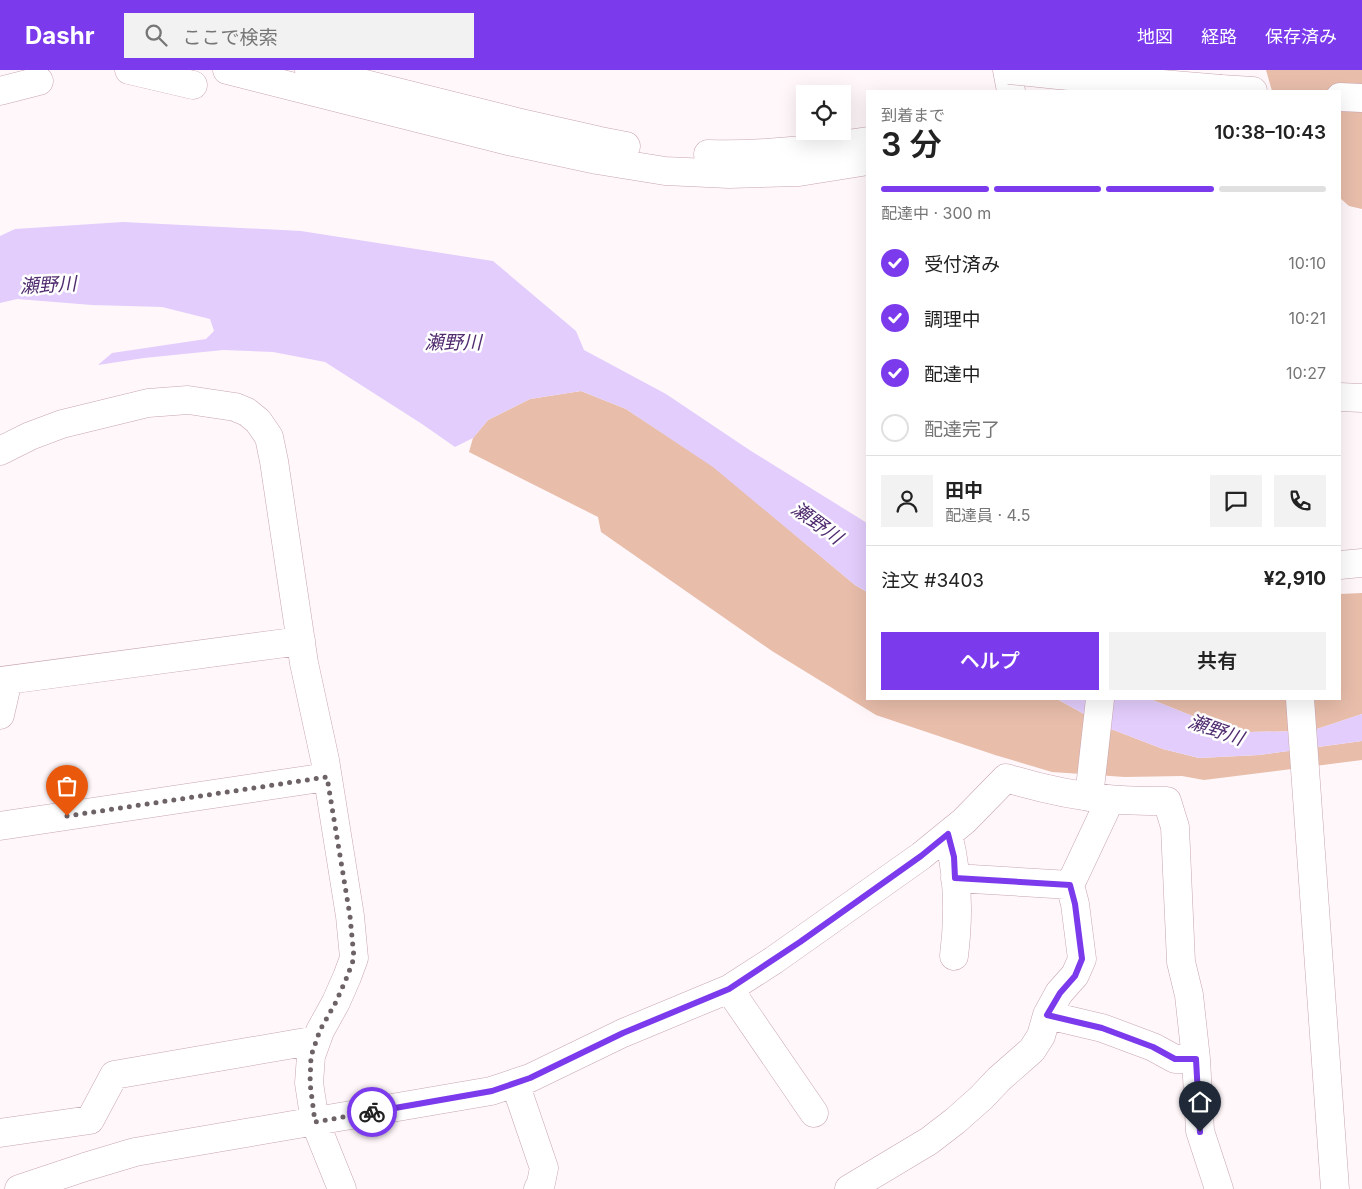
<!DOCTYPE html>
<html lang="ja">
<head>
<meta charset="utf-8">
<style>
	:root { --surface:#fff; --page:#f2f2f2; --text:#222; --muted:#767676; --line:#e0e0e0; --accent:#7c3aed }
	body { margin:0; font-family:Inter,"Noto Sans JP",sans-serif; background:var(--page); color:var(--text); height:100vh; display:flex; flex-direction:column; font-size:19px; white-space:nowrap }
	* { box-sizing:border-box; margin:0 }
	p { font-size:16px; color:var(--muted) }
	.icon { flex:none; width:28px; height:28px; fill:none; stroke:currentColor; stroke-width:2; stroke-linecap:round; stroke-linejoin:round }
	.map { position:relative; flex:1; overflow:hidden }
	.details { position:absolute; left:866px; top:20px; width:475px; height:610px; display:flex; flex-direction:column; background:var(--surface); border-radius:0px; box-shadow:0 5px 20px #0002 }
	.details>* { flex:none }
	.controls { position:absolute; left:796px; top:15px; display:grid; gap:10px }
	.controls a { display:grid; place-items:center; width:55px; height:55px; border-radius:0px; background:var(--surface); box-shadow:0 5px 20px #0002; font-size:25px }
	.pin { position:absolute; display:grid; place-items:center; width:42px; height:42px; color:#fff; margin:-51px -21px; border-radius:50% 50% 50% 0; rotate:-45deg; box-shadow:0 0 5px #0007 }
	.pin .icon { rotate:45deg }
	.courier { position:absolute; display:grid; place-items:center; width:50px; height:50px; margin:-25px; border:4px solid #7c3aed; border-radius:50%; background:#fff; color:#222; box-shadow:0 1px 6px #0007 }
	.overview em { font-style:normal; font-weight:600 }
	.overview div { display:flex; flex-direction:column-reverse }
	.overview { display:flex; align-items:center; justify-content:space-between; height:85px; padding:0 15px }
	h1 { font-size:32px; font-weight:600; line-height:38px }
	.bar { display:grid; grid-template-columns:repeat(4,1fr); gap:8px 5px; align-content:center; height:60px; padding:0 15px }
	.bar i { height:6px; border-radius:4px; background:var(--line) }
	.bar .on { background:var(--accent) }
	.bar p { grid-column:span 4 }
	.line { display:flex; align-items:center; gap:12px; padding:0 15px; border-top:1px solid var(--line) }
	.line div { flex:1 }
	.round { display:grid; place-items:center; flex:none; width:52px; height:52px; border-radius:0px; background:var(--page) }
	ol { padding:0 15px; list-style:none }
	li { display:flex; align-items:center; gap:15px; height:55px }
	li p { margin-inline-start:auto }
	li .icon { padding:5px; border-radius:50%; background:var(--accent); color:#fff; stroke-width:4 }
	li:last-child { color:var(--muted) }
	li i { width:28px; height:28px; border:2px solid var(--line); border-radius:50% }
	.cta { display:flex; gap:10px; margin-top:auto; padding:10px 15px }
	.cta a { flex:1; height:58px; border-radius:0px; background:var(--accent); color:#fff; font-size:20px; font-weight:600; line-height:58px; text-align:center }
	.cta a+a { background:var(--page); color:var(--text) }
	header { display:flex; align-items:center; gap:30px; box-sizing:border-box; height:70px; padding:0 25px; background:var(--accent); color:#fff }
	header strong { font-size:24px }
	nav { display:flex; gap:28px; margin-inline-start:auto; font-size:18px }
	.search { width:350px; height:45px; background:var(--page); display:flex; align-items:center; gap:12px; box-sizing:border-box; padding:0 18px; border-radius:0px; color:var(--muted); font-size:19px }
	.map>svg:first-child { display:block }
	.green { fill:#e8bdaa }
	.water { fill:#e3cdfc }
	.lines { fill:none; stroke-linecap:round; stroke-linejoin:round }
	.minor-casing { stroke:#c9a5b2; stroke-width:29 }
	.highway-casing { stroke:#c9a5b2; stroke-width:29 }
	.minor { stroke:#fff; stroke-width:28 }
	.highway { stroke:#fff; stroke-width:28 }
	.highway-bridge-casing { stroke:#c9a5b2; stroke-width:29; stroke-linecap:butt }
	.highway-bridge { stroke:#fff; stroke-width:28 }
	.done { stroke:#6d6266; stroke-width:5; stroke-dasharray:0 9 }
	.route { stroke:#7c3aed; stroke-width:6 }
	.labels { text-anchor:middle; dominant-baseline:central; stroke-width:5; stroke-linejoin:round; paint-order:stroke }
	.water-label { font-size:19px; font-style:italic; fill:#512d70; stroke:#fff }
</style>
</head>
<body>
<header>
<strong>Dashr</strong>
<div class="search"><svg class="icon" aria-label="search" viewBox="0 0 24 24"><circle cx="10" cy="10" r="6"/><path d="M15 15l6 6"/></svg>ここで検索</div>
<nav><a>地図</a><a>経路</a><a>保存済み</a></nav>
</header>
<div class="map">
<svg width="1362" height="1119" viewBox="0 0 1362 1119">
	<rect width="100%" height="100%" fill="#fff7fa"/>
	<path class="green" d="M1266,0h96v139l-13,-3 -9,-8v-107h-68z
		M581,321l45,18 88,58 141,118 12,7 1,107h189l54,30 52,20 36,9 60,-3 103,-14v19l-158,20 -22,-4 -57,1 -73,-5 -57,-17 -119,-40 -104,-64 -171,-119 -3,-15 -129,-65 4,-14 15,-18 42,-21z
		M1362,523v121l-51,17 -63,1 -58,-17 -40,-16h190v-105z"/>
	<path class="water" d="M123,152l178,9 192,30 83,70 8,19 82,44 85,57 116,72v69l-12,-7 -142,-118 -87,-58 -45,-18 -51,8 -42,21 -15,18 -18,9 -33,-23 -97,-62 -52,-10 -50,-2 -79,8 -46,7 14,-12 94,-14 8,-8 -4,-12 -48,-12 -70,-2 -75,-6 -17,4v-67l15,-7z
		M1057,629h93l40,16 58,17 63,-1 51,-17v27l-103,14 -60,3 -36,-9 -52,-20z"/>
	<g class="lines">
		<g class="minor-casing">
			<path id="minor" d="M129,0l64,15
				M1007,0l4,21
				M0,21l39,-10
				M1340,327l22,1
				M0,381l30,-15 32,-12 86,-21 40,-3 47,7 12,5 11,9 11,16 5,24 30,202 21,97 25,156 4,42 -7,19 -11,25 -16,29 -9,25 -2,27 6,39 27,67
				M1340,495l22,-2
				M0,611l301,-40
				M1300,629l35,490
				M0,645l8,-35
				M1089,727l11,-98
				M0,756l327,-49
				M948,764c10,39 11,82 6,122
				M955,808l115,7
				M729,919l85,124
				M1047,945l55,13 51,19 22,12h21
				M515,1013l29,85 -3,15 -3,6
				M0,1063l90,-13 24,-45 203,-35
				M19,1119l66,-22 50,-15 356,-61 39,-13 93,-45 106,-44 45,-29 147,-104 43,-35 42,-43c33,10 68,18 102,21 20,2 39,2 59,2l8,26 6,135 8,33 7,64 4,72 19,58
				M849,1119l80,-48 26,-20 26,-23 18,-19 33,-29 9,-14 6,-21 12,-22 16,-18 7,-16 -7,-55 -5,-19 40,-85"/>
		</g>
		<g class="highway-casing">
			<path id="highway" d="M227,0l281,71 89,19 68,11 64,3 70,-2 69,-11
				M309,0l208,52 83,19 26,5
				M1221,19l32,2
				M1340,27l22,1
				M708,84c54,2 107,-5 160,-13"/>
		</g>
		<use href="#minor" class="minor"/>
		<use href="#highway" class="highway"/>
		<g class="highway-bridge-casing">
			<path id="highway-bridge" d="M1009,0l49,5 163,14"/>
		</g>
		<use href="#highway-bridge" class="highway-bridge"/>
	</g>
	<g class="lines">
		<path class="done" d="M67,746l260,-39 23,139 4,42 -7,19 -11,25 -16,28 -9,26 -1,27 5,39 57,-10"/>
		<path class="route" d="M372,1042l120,-21 38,-13 93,-45 106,-44 71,-47 121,-86 27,-22 6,23 1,21 115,7 5,19 7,55 -7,17 -15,17 -13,22 55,13 51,19 22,12h21l4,73"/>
	</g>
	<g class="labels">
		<g class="water-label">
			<text transform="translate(48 215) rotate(-3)">瀬野川</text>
			<text x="453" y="272">瀬野川</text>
			<text transform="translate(817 453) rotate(36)">瀬野川</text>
			<text transform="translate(1216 660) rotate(19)">瀬野川</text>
		</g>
	</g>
</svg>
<div class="controls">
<a><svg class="icon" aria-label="locate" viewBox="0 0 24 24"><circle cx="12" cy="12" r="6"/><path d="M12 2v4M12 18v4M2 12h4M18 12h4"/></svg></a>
</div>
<div class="pin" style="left:67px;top:746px;background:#ea580c"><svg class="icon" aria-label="bag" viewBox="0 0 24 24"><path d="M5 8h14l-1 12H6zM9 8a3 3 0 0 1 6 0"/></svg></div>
<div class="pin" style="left:1200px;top:1062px;background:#1f2937"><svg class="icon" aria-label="home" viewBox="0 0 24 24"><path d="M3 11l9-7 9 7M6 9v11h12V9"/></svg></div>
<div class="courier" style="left:372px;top:1042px"><svg class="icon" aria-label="bike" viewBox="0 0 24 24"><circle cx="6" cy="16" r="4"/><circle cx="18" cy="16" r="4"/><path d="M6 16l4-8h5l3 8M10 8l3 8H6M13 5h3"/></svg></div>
<section class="details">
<div class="overview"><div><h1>3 分</h1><p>到着まで</p></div><em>10:38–10:43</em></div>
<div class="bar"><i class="on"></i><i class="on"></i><i class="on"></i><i></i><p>配達中 · 300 m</p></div>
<ol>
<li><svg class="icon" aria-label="check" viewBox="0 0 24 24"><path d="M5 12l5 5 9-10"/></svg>受付済み<p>10:10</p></li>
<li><svg class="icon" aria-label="check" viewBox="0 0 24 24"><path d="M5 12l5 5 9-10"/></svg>調理中<p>10:21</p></li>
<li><svg class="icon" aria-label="check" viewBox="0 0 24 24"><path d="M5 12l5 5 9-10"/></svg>配達中<p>10:27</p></li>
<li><i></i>配達完了</li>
</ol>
<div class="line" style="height:90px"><a class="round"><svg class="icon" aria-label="person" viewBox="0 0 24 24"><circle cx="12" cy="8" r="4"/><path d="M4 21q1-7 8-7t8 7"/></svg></a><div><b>田中</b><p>配達員 · 4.5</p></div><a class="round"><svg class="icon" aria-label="chat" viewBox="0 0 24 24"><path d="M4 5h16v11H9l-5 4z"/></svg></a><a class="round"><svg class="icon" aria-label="phone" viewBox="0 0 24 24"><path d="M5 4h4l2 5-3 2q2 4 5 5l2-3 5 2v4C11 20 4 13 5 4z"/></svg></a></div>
<div class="line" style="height:65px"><div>注文 #3403</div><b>¥2,910</b></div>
<div class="cta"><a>ヘルプ</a><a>共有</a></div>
</section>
</div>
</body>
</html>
